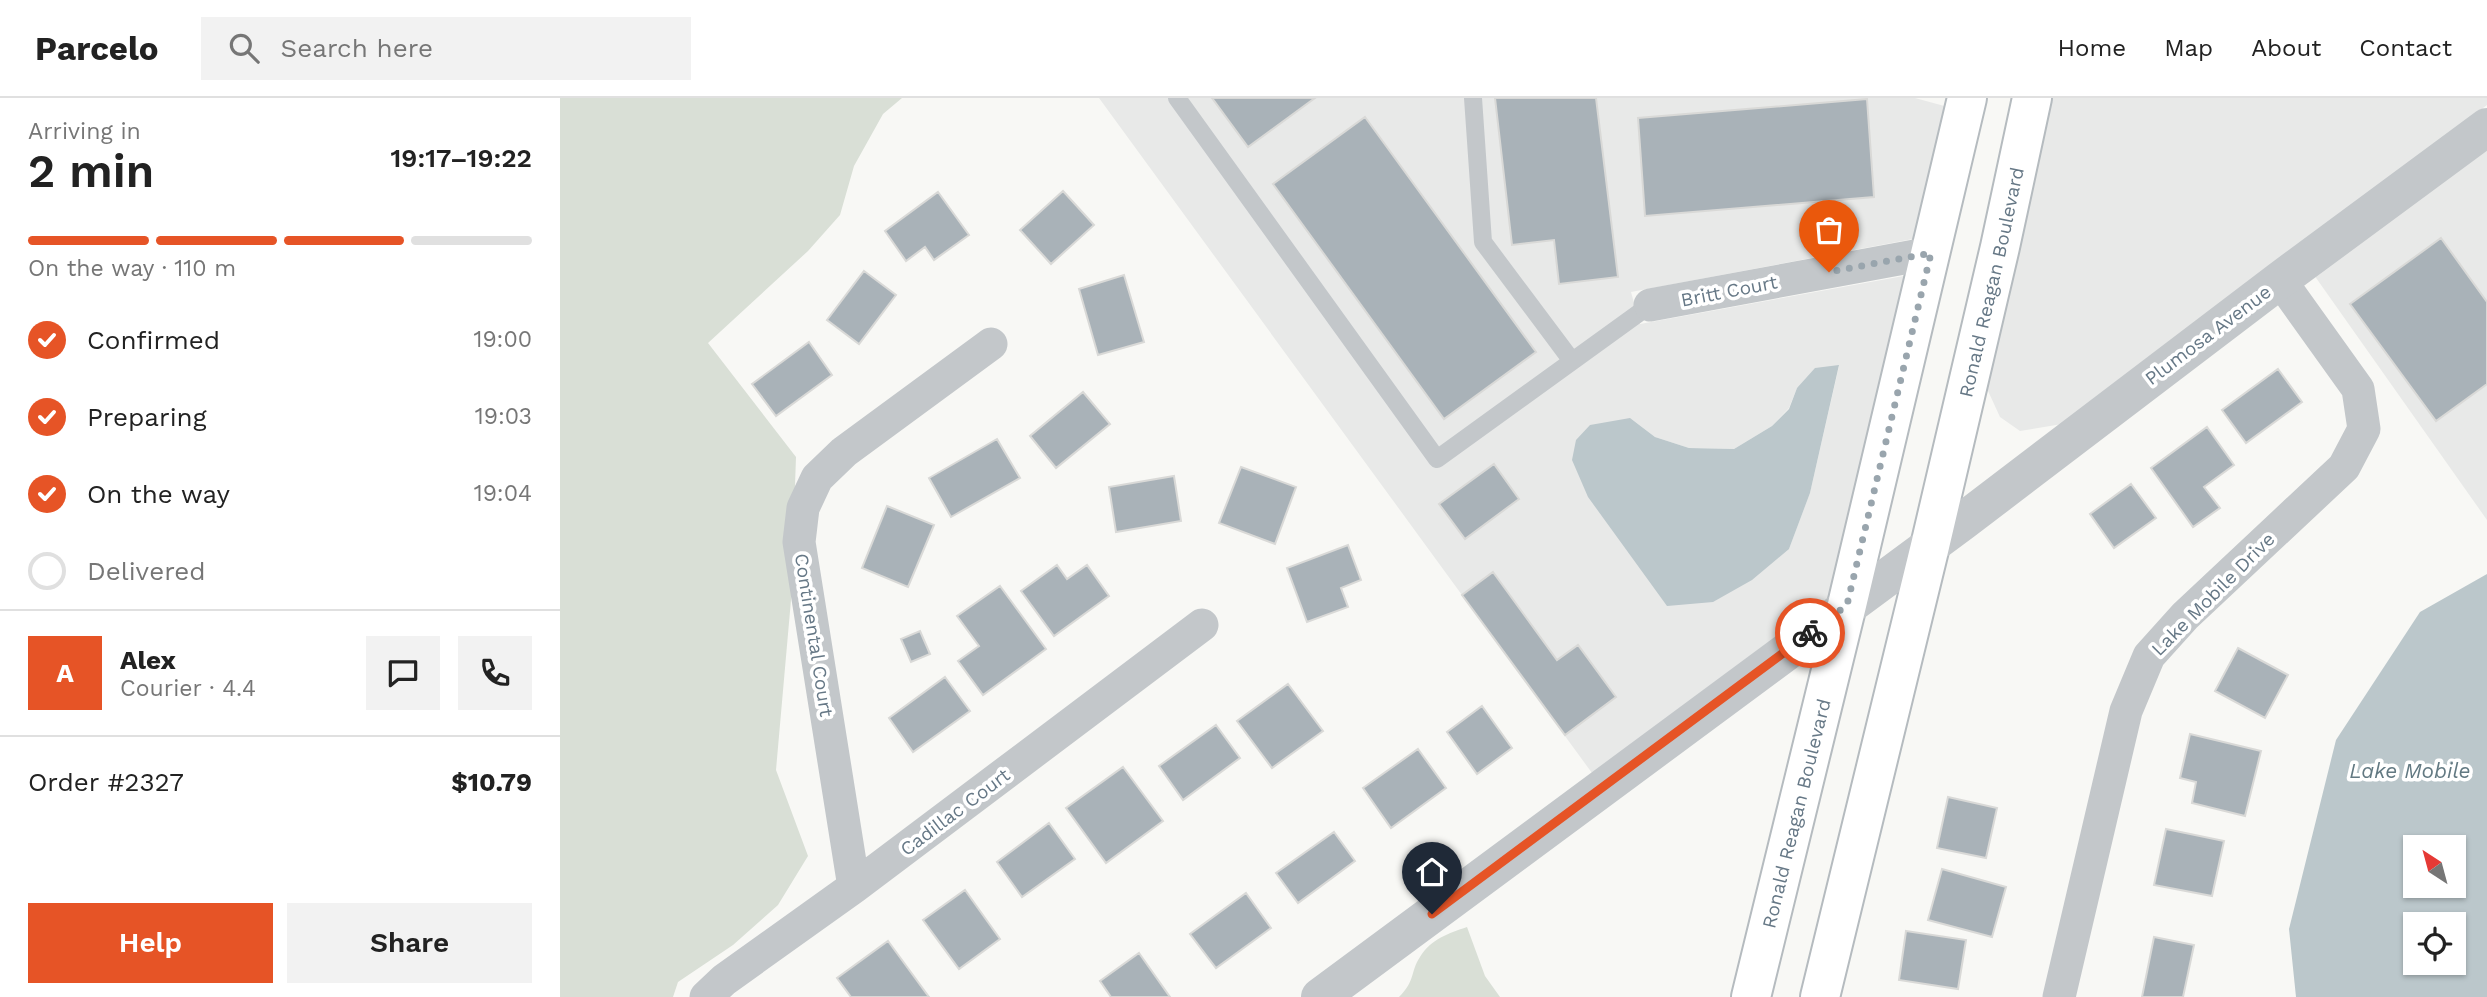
<!DOCTYPE html>
<html lang="en">
<head>
<meta charset="utf-8">
<style>
	:root { --surface:#fff; --page:#f2f2f2; --text:#222; --muted:#767676; --line:#e0e0e0; --accent:#e65426 }
	body { margin:0; font-family:"Work Sans",sans-serif; background:var(--page); color:var(--text); height:100vh; display:flex; flex-direction:column; font-size:26px; white-space:nowrap }
	* { box-sizing:border-box; margin:0 }
	p { font-size:23px; color:var(--muted) }
	.icon { flex:none; width:38px; height:38px; fill:none; stroke:currentColor; stroke-width:2; stroke-linecap:round; stroke-linejoin:round }
	.map { position:relative; flex:1; overflow:hidden }
	.details { display:flex; flex-direction:column; background:var(--surface); width:560px }
	.details>* { flex:none }
	.needle { width:46px; rotate:324deg }
	.fabs { position:absolute; left:1843px; top:737px; display:grid; gap:14px }
	.fabs a { display:grid; place-items:center; width:63px; height:63px; border-radius:0px; background:var(--surface); box-shadow:0 2px 5px #0004; font-size:35px }
	.pin { position:absolute; display:grid; place-items:center; width:60px; height:60px; color:#fff; margin:-72px -30px; border-radius:50% 50% 50% 0; rotate:-45deg; box-shadow:0 0 7px #0007 }
	.pin .icon { rotate:45deg }
	.courier { position:absolute; display:grid; place-items:center; width:70px; height:70px; margin:-35px; border:5px solid #e65426; border-radius:50%; background:#fff; color:#222; box-shadow:0 2px 9px #0007 }
	.overview em { font-style:normal; font-weight:600 }
	.overview div { display:flex; flex-direction:column-reverse }
	.overview { display:flex; align-items:center; justify-content:space-between; height:119px; padding:0 28px }
	h1 { font-size:46px; font-weight:600; line-height:52px }
	.bar { display:grid; grid-template-columns:repeat(4,1fr); gap:10px 7px; align-content:center; height:84px; padding:0 28px }
	.bar i { height:9px; border-radius:5px; background:var(--line) }
	.bar .on { background:var(--accent) }
	.bar p { grid-column:span 4 }
	.line { display:flex; align-items:center; gap:18px; padding:0 28px; border-top:2px solid var(--line) }
	.line div { flex:1 }
	.round { display:grid; place-items:center; flex:none; width:74px; height:74px; border-radius:0px; background:var(--page) }
	ol { padding:0 28px; list-style:none }
	li { display:flex; align-items:center; gap:21px; height:77px }
	li p { margin-inline-start:auto }
	li .icon { padding:7px; border-radius:50%; background:var(--accent); color:#fff; stroke-width:4 }
	li:last-child { color:var(--muted) }
	li i { width:38px; height:38px; border:4px solid var(--line); border-radius:50% }
	.button { display:flex; gap:14px; margin-top:auto; padding:14px 28px }
	.button a { flex:1; height:80px; border-radius:0px; background:var(--accent); color:#fff; font-size:28px; font-weight:600; line-height:80px; text-align:center }
	.button a+a { background:var(--page); color:var(--text) }
	header { display:flex; align-items:center; gap:42px; box-sizing:border-box; height:98px; padding:0 35px; background:var(--surface); border-bottom:2px solid var(--line) }
	header strong { font-size:33px }
	nav { display:flex; gap:38px; margin-inline-start:auto; font-size:24px }
	.search { width:490px; height:63px; background:var(--page); display:flex; align-items:center; gap:18px; box-sizing:border-box; padding:0 24px; border-radius:0px; color:var(--muted); font-size:26px }
	main { display:flex; flex:1; min-height:0 }
	.map>svg:first-child { display:block }
	.built { fill:#e8e9e8; fill-rule:evenodd }
	.green { fill:#d9dfd6 }
	.water { fill:#bbc7cb; fill-rule:evenodd }
	.building { fill:#a9b2b8; stroke:#d9d9d7; stroke-width:2 }
	.lines { fill:none; stroke-linecap:round; stroke-linejoin:round }
	.secondary-casing { stroke:#b5bbbf; stroke-width:42 }
	.service { stroke:#c3c7ca; stroke-width:18 }
	.minor { stroke:#c3c7ca; stroke-width:33 }
	.tertiary { stroke:#c3c7ca; stroke-width:38 }
	.secondary { stroke:#fff; stroke-width:38 }
	.done { stroke:#99a5ad; stroke-width:7; stroke-dasharray:0 12.6 }
	.route { stroke:#e65426; stroke-width:9 }
	.labels { text-anchor:middle; dominant-baseline:central; stroke-width:7; stroke-linejoin:round; paint-order:stroke }
	.street-label { font-size:19px; fill:#667886; stroke:#fff }
	.water-label { font-size:21px; font-style:italic; fill:#627982; stroke:#fff }
</style>
</head>
<body>
<header>
<strong>Parcelo</strong>
<div class="search"><svg class="icon" aria-label="search" viewBox="0 0 24 24"><circle cx="10" cy="10" r="6"/><path d="M15 15l6 6"/></svg>Search here</div>
<nav><a>Home</a><a>Map</a><a>About</a><a>Contact</a></nav>
</header>
<main>
<section class="details">
<div class="overview"><div><h1>2 min</h1><p>Arriving in</p></div><em>19:17–19:22</em></div>
<div class="bar"><i class="on"></i><i class="on"></i><i class="on"></i><i></i><p>On the way · 110 m</p></div>
<ol>
<li><svg class="icon" aria-label="check" viewBox="0 0 24 24"><path d="M5 12l5 5 9-10"/></svg>Confirmed<p>19:00</p></li>
<li><svg class="icon" aria-label="check" viewBox="0 0 24 24"><path d="M5 12l5 5 9-10"/></svg>Preparing<p>19:03</p></li>
<li><svg class="icon" aria-label="check" viewBox="0 0 24 24"><path d="M5 12l5 5 9-10"/></svg>On the way<p>19:04</p></li>
<li><i></i>Delivered</li>
</ol>
<div class="line" style="height:126px"><b class="round" style="background:var(--accent);color:#fff">A</b><div><b>Alex</b><p>Courier · 4.4</p></div><a class="round"><svg class="icon" aria-label="chat" viewBox="0 0 24 24"><path d="M4 5h16v11H9l-5 4z"/></svg></a><a class="round"><svg class="icon" aria-label="phone" viewBox="0 0 24 24"><path d="M5 4h4l2 5-3 2q2 4 5 5l2-3 5 2v4C11 20 4 13 5 4z"/></svg></a></div>
<div class="line" style="height:91px"><div>Order #2327</div><b>$10.79</b></div>
<div class="button"><a>Help</a><a>Share</a></div>
</section>
<div class="map">
<svg width="1927" height="899" viewBox="0 0 1927 899">
	<rect width="100%" height="100%" fill="#f8f8f5"/>
	<path class="built" d="M539,0h816l33,9 -30,131 -287,54 9,32 269,-49 -76,319 -241,179zM1279,268l-29,127 -21,56 -159,-131 25,19 34,11 45,1 38,-23 17,-18 8,-20z
		M1488,0h439v7l-425,319 -42,7 -20,-14 -17,-37z
		M1927,50v372l-173,-245z"/>
	<path class="green" d="M0,0h342l-19,16 -29,52 -14,49 -32,36 -100,92 88,114 -5,143 -15,170 32,86 -30,49 -45,40 -55,37 -5,15h-113z
		M907,829l18,49 15,21h-101c17,-17 11,-25 21,-40 11,-18 29,-24 47,-30z"/>
	<path class="water" d="M1279,267l-29,128 -21,56 -37,31 -39,22 -46,4 -79,-109 -16,-37 4,-20 14,-15 40,-7 25,19 34,11 45,1 38,-23 17,-17 8,-21 18,-20z
		M1927,476v423h-191l-7,-68 47,-189 84,-128zM1855,749h39v39h-39zM1855,826h39v38h-39z"/>
	<path class="building" d="M652,0h103l-67,49z
		M935,0h101l22,179 -59,7 -5,-44 -42,5z
		M1307,1l7,98 -229,19 -7,-98z
		M805,19l171,235 -92,67 -171,-235z
		M503,93l31,34 -43,39 -31,-34z
		M378,94l31,43 -35,25 -9,-13 -19,14 -21,-30z
		M1881,140l46,64v82l-51,37 -86,-117z
		M304,173l32,24 -37,49 -32,-24z
		M564,177l20,67 -46,13 -19,-66z
		M249,244l23,33 -56,41 -24,-32z
		M1718,271l24,33 -56,41 -24,-33z
		M523,294l27,32 -54,44 -26,-32z
		M1647,329l27,38 -30,22 16,21 -27,19 -42,-59z
		M437,341l23,39 -69,39 -22,-39z
		M934,366l25,35 -54,40 -26,-35z
		M681,369l55,20 -21,57 -56,-21z
		M614,378l7,45 -65,11 -7,-45z
		M1571,386l25,34 -42,30 -24,-34z
		M327,408l47,19 -26,62 -46,-19z
		M788,447l13,35 -20,8 7,19 -41,15 -20,-54z
		M497,467l10,14 20,-14 22,31 -55,40 -33,-45z
		M933,474l64,88 21,-15 38,52 -51,38 -103,-140z
		M440,488l46,63 -63,46 -25,-34 21,-15 -22,-30z
		M360,533l10,23 -19,8 -10,-23z
		M1678,550l50,27 -23,43 -50,-27z
		M385,579l25,34 -57,41 -24,-34z
		M728,586l35,47 -51,37 -35,-47z
		M922,608l30,42 -35,26 -30,-42z
		M656,627l24,33 -57,42 -24,-34z
		M1630,636l71,17 -16,65 -53,-13 4,-21 -16,-4z
		M858,651l28,39 -55,40 -28,-40z
		M563,669l40,54 -57,42 -40,-55z
		M1388,699l49,11 -11,50 -49,-10z
		M489,725l26,36 -53,38 -25,-35z
		M1606,731l58,12 -12,55 -58,-11z
		M774,734l21,29 -57,42 -22,-30z
		M1382,771l64,18 -14,50 -64,-17z
		M405,792l35,49 -41,30 -36,-49z
		M686,795l25,35 -55,40 -26,-34z
		M1346,833l60,9 -8,49 -59,-9z
		M1594,839l40,8 -11,52h-41z
		M328,843l41,56h-78l-14,-19z
		M579,855l31,44h-59l-11,-16z"/>
	<g class="lines">
		<g class="secondary-casing">
			<g id="secondary">
				<path id="s1" d="M1191,899l96,-392 120,-507"/>
				<path id="s2" d="M1260,899l110,-451 70,-299 32,-149"/>
			</g>
		</g>
		<path class="service" d="M617,0l260,361 213,-154
			M913,0l10,144 89,119"/>
		<path class="minor" d="M1090,207l281,-52
			M294,789l-55,-345 4,-34 14,-30 27,-26 147,-108
			M146,899l18,-17 130,-93 348,-262
			M1499,899l67,-286 23,-55 36,-40 159,-149 20,-38 -6,-40 -78,-109"/>
		<path class="tertiary" d="M760,899l642,-475 318,-242 207,-153"/>
		<use href="#secondary" class="secondary"/>
	</g>
	<g class="lines">
		<path class="done" d="M1250,535l37,-28 84,-352 -102,19"/>
		<path class="route" d="M872,816l378,-281"/>
	</g>
	<g class="labels">
		<g class="street-label">
			<text stroke="none"><textPath href="#s2" startOffset="735">Ronald Reagan Boulevard</textPath></text>
			<text transform="translate(1169 193) rotate(-11)">Britt Court</text>
			<text transform="translate(1648 237) rotate(-37)">Plumosa Avenue</text>
			<text transform="translate(1653 496) rotate(-45)">Lake Mobile Drive</text>
			<text transform="translate(254 537) rotate(81)">Continental Court</text>
			<text transform="translate(395 714) rotate(-37)">Cadillac Court</text>
			<text stroke="none"><textPath href="#s1" startOffset="189">Ronald Reagan Boulevard</textPath></text>
		</g>
		<g class="water-label">
			<text x="1850" y="672">Lake Mobile</text>
		</g>
	</g>
</svg>
<div class="fabs">
<a><svg class="needle" viewBox="-14 -14 28 28"><path d="M0-13l5 13h-10z" fill="#e53935"/><path d="M0 13l5-13h-10z" fill="#767676"/></svg></a>
<a><svg class="icon" aria-label="locate" viewBox="0 0 24 24"><circle cx="12" cy="12" r="6"/><path d="M12 2v4M12 18v4M2 12h4M18 12h4"/></svg></a>
</div>
<div class="pin" style="left:1269px;top:174px;background:#ea580c"><svg class="icon" aria-label="bag" viewBox="0 0 24 24"><path d="M5 8h14l-1 12H6zM9 8a3 3 0 0 1 6 0"/></svg></div>
<div class="pin" style="left:872px;top:816px;background:#1f2937"><svg class="icon" aria-label="home" viewBox="0 0 24 24"><path d="M3 11l9-7 9 7M6 9v11h12V9"/></svg></div>
<div class="courier" style="left:1250px;top:535px"><svg class="icon" aria-label="bike" viewBox="0 0 24 24"><circle cx="6" cy="16" r="4"/><circle cx="18" cy="16" r="4"/><path d="M6 16l4-8h5l3 8M10 8l3 8H6M13 5h3"/></svg></div>
</div>
</main>
</body>
</html>
